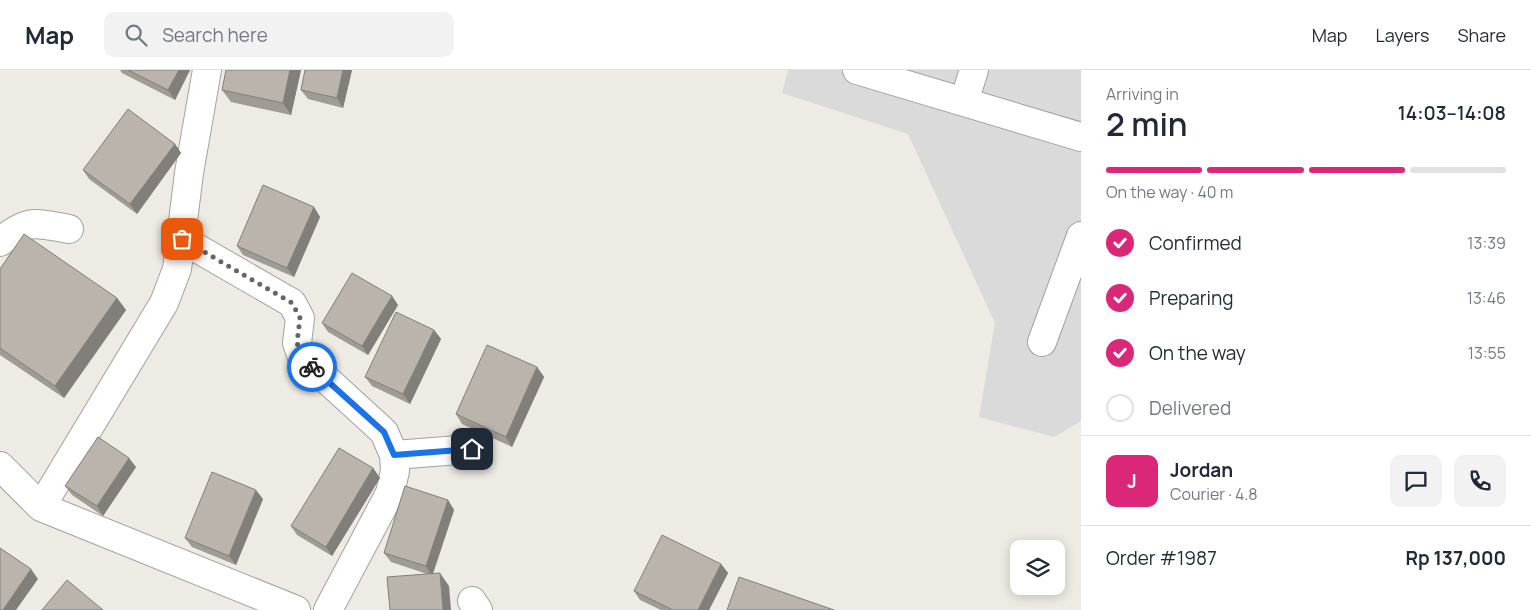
<!DOCTYPE html>
<html lang="en">
<head>
<meta charset="utf-8">
<style>
	:root { --surface:#fff; --page:#f2f2f3; --text:#1f2937; --muted:#747a83; --line:#e0e1e3; --accent:#db2777 }
	body { margin:0; font-family:Manrope,sans-serif; background:var(--page); color:var(--text); height:100vh; display:flex; flex-direction:column; font-size:19px; white-space:nowrap }
	* { box-sizing:border-box; margin:0 }
	p { font-size:16px; color:var(--muted) }
	.icon { flex:none; width:28px; height:28px; fill:none; stroke:currentColor; stroke-width:2; stroke-linecap:round; stroke-linejoin:round }
	.map { position:relative; flex:1; overflow:hidden }
	.panel { display:flex; flex-direction:column; background:var(--surface); width:450px }
	.panel>* { flex:none }
	.fabs { position:absolute; left:1010px; top:470px; display:grid; gap:10px }
	.fabs a { display:grid; place-items:center; width:55px; height:55px; border-radius:10px; background:var(--surface); box-shadow:0 2px 12px #0003; font-size:25px }
	.pin { position:absolute; display:grid; place-items:center; width:42px; height:42px; color:#fff; margin:-21px; border-radius:10px; box-shadow:0 2px 8px #0006 }
	.courier { position:absolute; display:grid; place-items:center; width:50px; height:50px; margin:-25px; border:4px solid #1a73e8; border-radius:50%; background:#fff; color:#222; box-shadow:0 1px 6px #0007 }
	.headline em { font-style:normal; font-weight:600 }
	.headline div { display:flex; flex-direction:column-reverse }
	.headline { display:flex; align-items:center; justify-content:space-between; height:85px; padding:0 25px }
	h1 { font-size:32px; font-weight:600; line-height:38px }
	.bar { display:grid; grid-template-columns:repeat(4,1fr); gap:8px 5px; align-content:center; height:60px; padding:0 25px }
	.bar i { height:6px; border-radius:4px; background:var(--line) }
	.bar .on { background:var(--accent) }
	.bar p { grid-column:span 4 }
	.line { display:flex; align-items:center; gap:12px; padding:0 25px; border-top:1px solid var(--line) }
	.line div { flex:1 }
	.round { display:grid; place-items:center; flex:none; width:52px; height:52px; border-radius:10px; background:var(--page) }
	ol { padding:0 25px; list-style:none }
	li { display:flex; align-items:center; gap:15px; height:55px }
	li p { margin-inline-start:auto }
	li .icon { padding:5px; border-radius:50%; background:var(--accent); color:#fff; stroke-width:4 }
	li:last-child { color:var(--muted) }
	li i { width:28px; height:28px; border:2px solid var(--line); border-radius:50% }
	header { display:flex; align-items:center; gap:30px; box-sizing:border-box; height:70px; padding:0 25px; background:var(--surface); border-bottom:1px solid var(--line) }
	header strong { font-size:24px }
	nav { display:flex; gap:28px; margin-inline-start:auto; font-size:18px }
	.search { width:350px; height:45px; background:var(--page); display:flex; align-items:center; gap:12px; box-sizing:border-box; padding:0 18px; border-radius:10px; color:var(--muted); font-size:19px }
	main { display:flex; flex:1; min-height:0 }
	.map>svg:first-child { display:block }
	.residential { fill:#dbdada }
	.lines { fill:none; stroke-linecap:round; stroke-linejoin:round }
	.minor-casing { stroke:#a1a1a1; stroke-width:30 }
	.minor { stroke:#fff; stroke-width:28 }
	.wall { fill:#a09b95 }
	.shaded-wall { fill:#827e79 }
	.building { fill:#bab4ad; stroke:#827e79 }
	.done { stroke:#666562; stroke-width:5; stroke-dasharray:0 9 }
	.route { stroke:#1a73e8; stroke-width:6 }
</style>
</head>
<body>
<header>
<strong>Map</strong>
<div class="search"><svg class="icon" aria-label="search" viewBox="0 0 24 24"><circle cx="10" cy="10" r="6"/><path d="M15 15l6 6"/></svg>Search here</div>
<nav><a>Map</a><a>Layers</a><a>Share</a></nav>
</header>
<main>
<div class="map">
<svg width="1081" height="540" viewBox="0 0 1081 540">
	<rect width="100%" height="100%" fill="#edebe3"/>
	<path class="residential" d="M788,0h293v351l-27,16 -75,-20 16,-94 -87,-189 -126,-41z"/>
	<g class="lines">
		<g class="minor-casing">
			<path id="minor" d="M857,0l224,67
				M964,32l10,-32
				M181,169l111,64 8,15 -3,25 5,14 82,75 10,23 1,16 -5,22 -62,117
				M0,172c28,-24 35,-19 69,-13
				M1042,272l39,-106
				M394,385l78,-6
				M0,396l41,41 255,103
				M41,437l123,-204 13,-34 12,-96 18,-103
				M472,531l6,9"/>
		</g>
		<use href="#minor" class="minor"/>
	</g>
	<path class="wall" d="M120,0h70l-15,30 -53,-27z
		M301,0l-10,45 -60,-13 -9,-12z
		M352,0l-9,38 -35,-9 -7,-9z
		M175,74l6,9 -44,61 -48,-35 -6,-9z
		M314,137l6,10 -26,60 -51,-22 -6,-9z
		M0,199l117,29 9,12 -62,88 -64,-43z
		M392,226l6,9 -30,50 -40,-23 -6,-9z
		M434,260l7,9 -31,65 -38,-18 -7,-9z
		M537,297l7,10 -32,70 -50,-23 -6,-10z
		M136,397l-33,49 -31,-21 -7,-9z
		M373,398l7,10 -48,78 -35,-21 -6,-9z
		M263,429l-27,66 -44,-18 -7,-9z
		M448,430l6,10 -21,64 16,12 -22,-12 -36,-12 -7,-9z
		M721,494l7,9 -19,37h-48l-21,-10 -6,-9z"/>
	<path class="shaded-wall" d="M179,0h11l-15,30 -7,-10z
		M290,0h11l-10,45 -8,-12z
		M343,0h9l-9,38 -6,-10z
		M175,74l6,9 -44,61 -7,-10z
		M314,137l6,10 -26,60 -7,-9z
		M392,226l6,9 -30,50 -6,-9z
		M117,228l9,12 -62,88 -9,-12z
		M434,260l7,9 -31,65 -7,-10z
		M537,297l7,10 -32,70 -6,-10z
		M129,388l7,9 -33,49 -6,-10z
		M373,398l7,10 -48,78 -6,-9z
		M256,420l7,9 -27,66 -7,-9z
		M448,430l6,10 -22,66 -6,-10z
		M721,494l7,9 -19,37h-11z
		M31,499l7,10 -22,31h-13z
		M440,503l9,13 2,24h-8z"/>
	<path class="building" d="M128,0h51l-11,20z
		M226,0h64l-7,33 -61,-13z
		M305,0h38l-6,28 -36,-8z
		M128,39l47,35 -45,60 -47,-34z
		M263,115l51,22 -27,61 -50,-22z
		M24,164l93,64 -62,88 -55,-38v-79z
		M352,203l40,23 -30,50 -40,-23z
		M396,242l38,18 -31,64 -38,-17z
		M487,275l50,22 -31,70 -50,-23z
		M98,367l31,21 -32,48 -32,-20z
		M339,378l34,20 -47,79 -35,-21z
		M212,402l44,18 -27,66 -44,-18z
		M405,416l43,14 -22,66 -42,-13z
		M662,465l59,29 -23,46h-25l-39,-19z
		M0,478l31,21 -28,41h-3z
		M440,503l3,37h-53l-3,-33z
		M739,507l95,33h-107z
		M67,510l36,30h-61z"/>
	<g class="lines">
		<path class="done" d="M182,169l110,64 8,15 -3,25 5,14 10,10"/>
		<path class="route" d="M312,297l72,65 10,23 78,-6"/>
	</g>
</svg>
<div class="fabs">
<a><svg class="icon" aria-label="layers" viewBox="0 0 24 24"><path d="M12 4l9 5-9 5-9-5zM3 14l9 5 9-5"/></svg></a>
</div>
<div class="pin" style="left:182px;top:169px;background:#ea580c"><svg class="icon" aria-label="bag" viewBox="0 0 24 24"><path d="M5 8h14l-1 12H6zM9 8a3 3 0 0 1 6 0"/></svg></div>
<div class="pin" style="left:472px;top:379px;background:#1f2937"><svg class="icon" aria-label="home" viewBox="0 0 24 24"><path d="M3 11l9-7 9 7M6 9v11h12V9"/></svg></div>
<div class="courier" style="left:312px;top:297px"><svg class="icon" aria-label="bike" viewBox="0 0 24 24"><circle cx="6" cy="16" r="4"/><circle cx="18" cy="16" r="4"/><path d="M6 16l4-8h5l3 8M10 8l3 8H6M13 5h3"/></svg></div>
</div>
<section class="panel">
<div class="headline"><div><h1>2 min</h1><p>Arriving in</p></div><em>14:03–14:08</em></div>
<div class="bar"><i class="on"></i><i class="on"></i><i class="on"></i><i></i><p>On the way · 40 m</p></div>
<ol>
<li><svg class="icon" aria-label="check" viewBox="0 0 24 24"><path d="M5 12l5 5 9-10"/></svg>Confirmed<p>13:39</p></li>
<li><svg class="icon" aria-label="check" viewBox="0 0 24 24"><path d="M5 12l5 5 9-10"/></svg>Preparing<p>13:46</p></li>
<li><svg class="icon" aria-label="check" viewBox="0 0 24 24"><path d="M5 12l5 5 9-10"/></svg>On the way<p>13:55</p></li>
<li><i></i>Delivered</li>
</ol>
<div class="line" style="height:90px"><b class="round" style="background:var(--accent);color:#fff">J</b><div><b>Jordan</b><p>Courier · 4.8</p></div><a class="round"><svg class="icon" aria-label="chat" viewBox="0 0 24 24"><path d="M4 5h16v11H9l-5 4z"/></svg></a><a class="round"><svg class="icon" aria-label="phone" viewBox="0 0 24 24"><path d="M5 4h4l2 5-3 2q2 4 5 5l2-3 5 2v4C11 20 4 13 5 4z"/></svg></a></div>
<div class="line" style="height:65px"><div>Order #1987</div><b>Rp 137,000</b></div>
</section>
</main>
</body>
</html>
